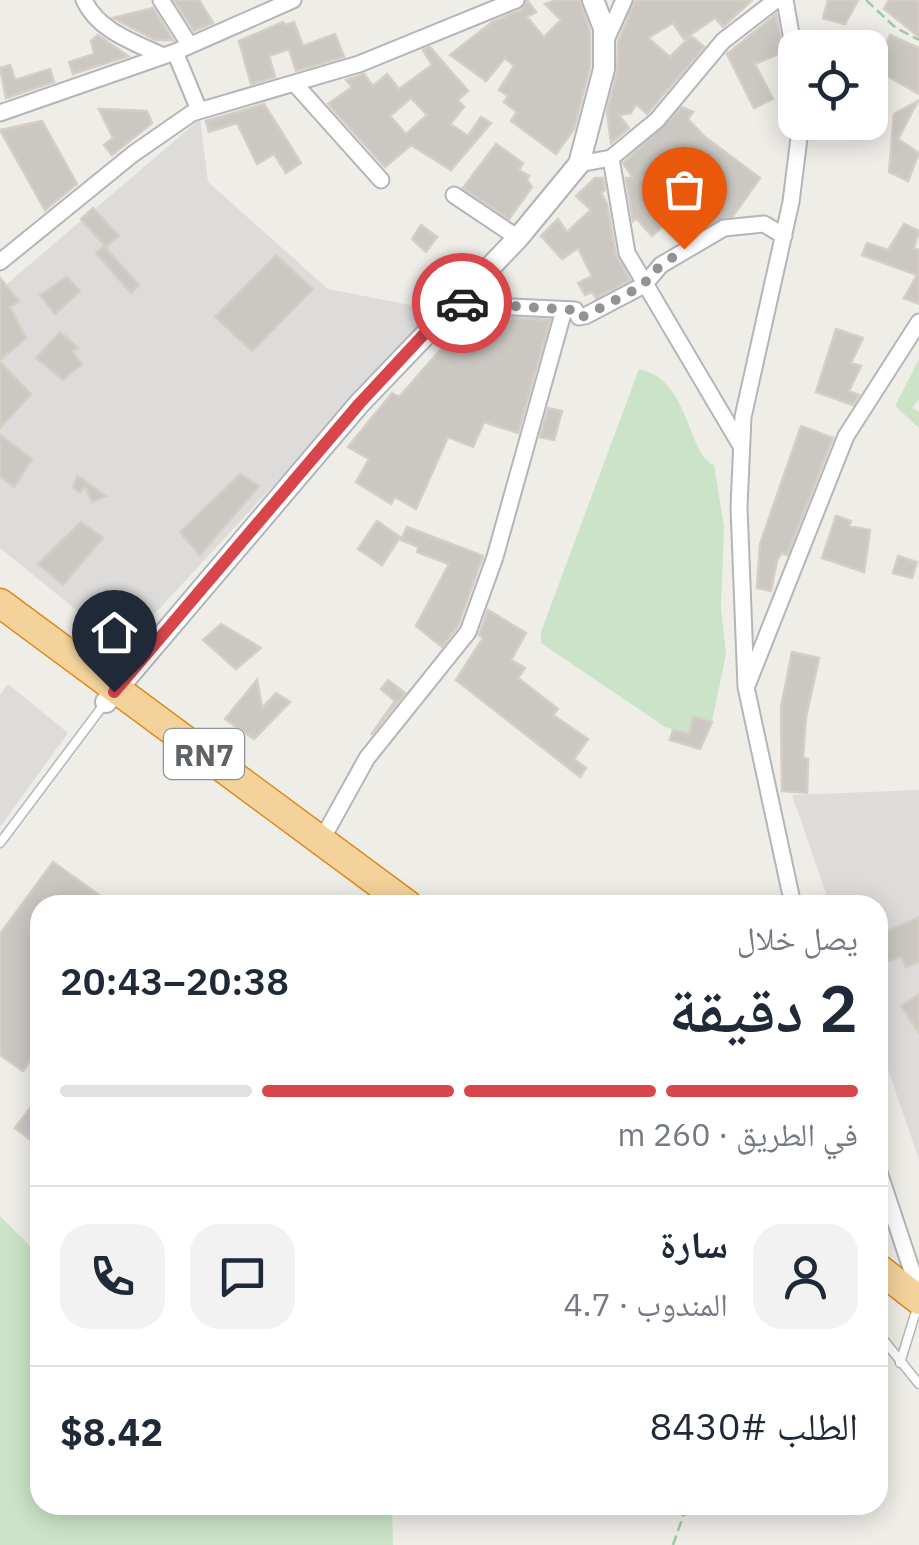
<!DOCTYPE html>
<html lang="ar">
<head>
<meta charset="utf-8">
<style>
	:root { --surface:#fff; --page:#f2f2f3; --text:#1f2937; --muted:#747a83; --line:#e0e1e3; --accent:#d8454b }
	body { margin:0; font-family:"IBM Plex Sans","Noto Naskh Arabic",sans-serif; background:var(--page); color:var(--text); direction:rtl; height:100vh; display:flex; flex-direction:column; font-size:38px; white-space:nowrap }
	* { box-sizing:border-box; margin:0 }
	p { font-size:32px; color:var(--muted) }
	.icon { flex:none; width:55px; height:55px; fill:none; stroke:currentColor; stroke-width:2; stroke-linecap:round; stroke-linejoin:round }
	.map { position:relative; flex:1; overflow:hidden; direction:ltr }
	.side { position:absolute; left:30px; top:895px; width:858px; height:620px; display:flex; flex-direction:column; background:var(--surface); border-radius:30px; box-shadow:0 5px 25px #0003; direction:rtl }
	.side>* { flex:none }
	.tools { position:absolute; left:778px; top:30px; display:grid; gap:20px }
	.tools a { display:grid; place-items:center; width:110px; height:110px; border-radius:20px; background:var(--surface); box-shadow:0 5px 25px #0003; font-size:50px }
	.pin { position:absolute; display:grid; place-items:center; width:85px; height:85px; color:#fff; margin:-102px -42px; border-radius:50% 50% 50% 0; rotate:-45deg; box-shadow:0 0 10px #0007 }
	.pin .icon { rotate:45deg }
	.courier { position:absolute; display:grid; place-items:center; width:100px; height:100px; margin:-50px; border:8px solid #d8454b; border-radius:50%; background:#fff; color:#222; box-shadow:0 2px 12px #0007 }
	.overview em { font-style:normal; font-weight:600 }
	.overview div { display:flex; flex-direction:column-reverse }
	.overview { display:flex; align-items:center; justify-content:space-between; height:170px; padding:0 30px }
	h1 { font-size:65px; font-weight:600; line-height:75px }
	.bar { display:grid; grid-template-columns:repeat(4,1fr); gap:15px 10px; align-content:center; height:120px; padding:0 30px }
	.bar i { height:12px; border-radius:8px; background:var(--line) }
	.bar .on { background:var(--accent) }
	.bar p { grid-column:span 4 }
	.line { display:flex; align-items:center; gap:25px; padding:0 30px; border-top:2px solid var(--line) }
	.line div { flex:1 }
	.round { display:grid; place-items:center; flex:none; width:105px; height:105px; border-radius:30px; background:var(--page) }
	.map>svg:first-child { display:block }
	.industrial { fill:#dedcda }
	.green { fill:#cbe4c7 }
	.building { fill:#cbc8c4; stroke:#d4cec6; stroke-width:2.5; fill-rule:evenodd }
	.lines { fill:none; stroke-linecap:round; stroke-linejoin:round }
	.lane-casing { stroke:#b3b5b8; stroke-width:11 }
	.street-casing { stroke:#b3b5b8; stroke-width:19 }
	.secondary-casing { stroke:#b2b5b8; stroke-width:24 }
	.highway-casing { stroke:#df8918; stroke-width:31 }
	.path { stroke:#a2c7a8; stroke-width:2.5; stroke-dasharray:10 5; stroke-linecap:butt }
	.lane { stroke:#fff; stroke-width:8 }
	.street { stroke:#fff; stroke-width:15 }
	.secondary { stroke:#fff; stroke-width:20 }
	.highway { stroke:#f3d29b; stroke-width:28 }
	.done { stroke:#919394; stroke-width:10; stroke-dasharray:0 18 }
	.route { stroke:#d8454b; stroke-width:12 }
	.labels { text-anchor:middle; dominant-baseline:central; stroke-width:10; stroke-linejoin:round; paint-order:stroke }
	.shield { fill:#fff; stroke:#8f9294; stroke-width:2.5 }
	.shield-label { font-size:30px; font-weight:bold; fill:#5f6366 }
</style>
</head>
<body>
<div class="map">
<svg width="919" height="1545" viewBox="0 0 919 1545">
	<rect width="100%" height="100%" fill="#efede8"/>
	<path class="industrial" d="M200,119l8,63 120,107 108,21 -313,338 -123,-100v-258z
		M8,684l60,49 -68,94v-132z
		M919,790v369l-41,-118v-136h-48l-38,-110z"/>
	<path class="green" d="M919,359v40l-7,9 7,4v16l-24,-22z
		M639,369c52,11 48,86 75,96l10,61 -3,82 5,46 -14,68 -27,11 -20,-6 -124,-84v-11z
		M0,1216l40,40v249h352l1,40h-393z"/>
	<path class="building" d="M174,0h25l14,23 -19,8z
		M527,0l9,12 -9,5 17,20 17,-17 -16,-16 11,-4h24l10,31v36l-16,62 -18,25 -45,-33 6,-9 -13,-10 4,-6 -9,-6 15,-24 -9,-8 -19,23 -36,-26 42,-33 29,-12z
		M635,0h117l-29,27 -8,-9 -31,21 -11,-16 -25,15 22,19 21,-21 13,11 -57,67 -11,-10 -5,9 -12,2 10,13 -18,15 -4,-32 10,-39 1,-30z
		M828,0h30l-13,24 -22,-6z
		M889,0h30v37l-35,-28z
		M153,8l20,32h-18l-42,-22z
		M776,14l7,38 -28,12 18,35 -19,9 -27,-54z
		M283,22l2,3 9,-3 9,24 32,-12 9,23 -48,14 -7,-22 -20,7 6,21 -24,7 -12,-43z
		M864,33l23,9 3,-7 29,13v46l-49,-28v-18h-12z
		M98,35l30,21 -55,18 -4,-12 25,-8 -3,-13z
		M430,47l38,44 -10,9 6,7 -14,17 18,12 13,-19 10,6 -40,47 -40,-25 -26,22 -57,-63 24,-17 -6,-7 18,-6 9,12 14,-12 12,15 33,-24 -9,-15zM411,98l16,17 -21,19 -16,-18z
		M10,65l5,15 35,-11 4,13 -48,16 -6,-30z
		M918,101l-20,38 21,14 -11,28 -19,-9 5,-58z
		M264,104l37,59 -15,10 -12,-19 -17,10 -20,-41 -28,9 -3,-11z
		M682,107l11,5 -5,7 17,18 55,41 -27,38 -39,16 -16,-20 -26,24 -16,-18 -3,3 -7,-43h7l-10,-15z
		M99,109l48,2 5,12 -40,32 -8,-10 9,-7z
		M42,121l35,63 -32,26 -45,-80z
		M496,144l27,19 -4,7 10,6 -2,4 5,7 -23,32 -46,-31z
		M595,178h8l2,12 -4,3 6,11 9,51 14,25 -34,18 -4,-6 -7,3 -7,-12 14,-7 -14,-28 -16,11 -21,-23 17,-17 9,13 24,-22 -15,-14z
		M93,208l26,28 -13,11 -25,-28z
		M904,224l15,7 -5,17 5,2v54l-15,-6 13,-23 -55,-20 5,-12 21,7z
		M421,225l16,12 -11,15 -14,-13z
		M104,246l35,39 -8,8 -35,-40z
		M276,255l37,34 -61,62 -37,-34z
		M67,277l13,14 -25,23 -15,-19z
		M0,278l19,23 -9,6 16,31 -26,22z
		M470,316l80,4 -32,113 -34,-11 -11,25 -25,-10 -32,72 -21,-12 -4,7 -35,-22 13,-23 -21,-12 44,-54 7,4z
		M836,329l27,9 -12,25 10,3 -12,25 10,4 -6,10 -37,-13z
		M60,332l18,16 -6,3 10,13 -19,16 -27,-22z
		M0,362l31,32 -31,34z
		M548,408l14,3 -8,29 -14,-3z
		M801,426l32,12 -46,117 -5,-2 -5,7 -6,31 -14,-3 3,-44z
		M0,435l32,24 -18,28 -14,-11z
		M240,474l19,12 -59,69 -20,-23z
		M77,476l5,3 24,17 -14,6 -7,-16 -5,7 -7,-6z
		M836,516l15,5 -2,5 21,4 -6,42 -42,-14z
		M377,521l23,16 -18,28 -24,-16z
		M81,522l22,16 -40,47 -25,-21z
		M407,527l76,29 -25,70 -16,21 -26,-21 33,-62 -32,-12 2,-5 -18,-7z
		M898,556l19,6 -5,16 -19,-5z
		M488,610l38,23 -15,27 14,8 -7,10 40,31 -5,6 35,24 -14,20 12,9 -6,9 -124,-97 27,-42 -4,-3z
		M221,624l40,24 -25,21 -33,-29z
		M792,652l27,6 -13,59 -3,41 5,1 -1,34 -25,-2 -1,-84z
		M257,680l5,28 14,-15 14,9 -36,37 -29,-20z
		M388,680l17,13 -34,42 24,-34 -14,-12z
		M693,717l19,5 -12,27 -30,-9 3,-10 16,4z
		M53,862l60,43h-73v141l-17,25 -23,-16v-121z
		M880,905l8,26 31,-14v45l-13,5 -5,-10 -23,7z
		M919,994v39l-18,-27z
		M40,1095v52l-25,-19z"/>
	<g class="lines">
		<g class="lane-casing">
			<path id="lane" d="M0,843l105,-140
				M878,1333l41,51
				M900,1363l18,-58"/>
		</g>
		<g class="street-casing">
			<path id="street" d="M84,0c14,31 50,42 79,56
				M161,0l28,44
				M785,0l10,57
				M605,42l19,-42
				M175,52l24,58
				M295,84l86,96
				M0,113l175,-61 118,-52
				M611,158l16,95 114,193
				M579,164l32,-6 46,-38 66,-79 53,-41
				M454,195l64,43
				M0,262l133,-108 59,-41 167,-49 157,-64
				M452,304l123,6 4,7 6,-1 59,-31 17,-20 63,-37 40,-4 20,12
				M748,683l98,-247 73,-114
				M321,841l46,-83 101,-126 27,-75 69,-247
				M793,905l-47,-218 -7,-180 4,-90 48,-215 10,-80
				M878,1169l36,108"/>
		</g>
		<g class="secondary-casing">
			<path id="secondary" d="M106,702l253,-298 159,-166 61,-74 25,-95v-41l-11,-28"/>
		</g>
		<g class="highway-casing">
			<path id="highway" d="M0,603l408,302
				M878,1268l41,32"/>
		</g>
		<path class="path" d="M866,0l30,28 23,12
			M673,1545l14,-40"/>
		<use href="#lane" class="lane"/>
		<use href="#street" class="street"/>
		<use href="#secondary" class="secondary"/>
		<use href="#highway" class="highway"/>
	</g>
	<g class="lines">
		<path class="done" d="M462,303l113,7 4,7 6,-1 59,-31 6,-11 34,-25"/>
		<path class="route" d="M114,692l245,-288 93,-100 10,-1"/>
	</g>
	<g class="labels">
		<rect class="shield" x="164" y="729" width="80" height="50" rx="8"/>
		<g class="shield-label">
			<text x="204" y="754">RN7</text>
		</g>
	</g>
</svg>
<div class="tools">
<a><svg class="icon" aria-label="locate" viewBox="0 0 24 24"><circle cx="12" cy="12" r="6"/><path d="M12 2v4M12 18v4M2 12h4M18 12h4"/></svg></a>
</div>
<div class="pin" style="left:684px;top:249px;background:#ea580c"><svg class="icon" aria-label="bag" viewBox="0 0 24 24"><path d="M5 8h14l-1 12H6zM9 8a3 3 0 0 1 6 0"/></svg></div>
<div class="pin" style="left:114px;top:692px;background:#1f2937"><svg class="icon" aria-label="home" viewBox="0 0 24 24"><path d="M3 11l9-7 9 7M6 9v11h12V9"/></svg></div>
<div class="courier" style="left:462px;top:303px"><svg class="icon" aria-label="car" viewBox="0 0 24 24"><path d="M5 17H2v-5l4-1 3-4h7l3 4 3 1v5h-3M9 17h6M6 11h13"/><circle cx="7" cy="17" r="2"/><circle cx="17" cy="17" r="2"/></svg></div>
<section class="side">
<div class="overview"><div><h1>2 دقيقة</h1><p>يصل خلال</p></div><em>20:38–20:43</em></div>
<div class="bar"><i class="on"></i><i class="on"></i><i class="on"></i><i></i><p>في الطريق · 260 m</p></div>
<div class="line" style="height:180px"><a class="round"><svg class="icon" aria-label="person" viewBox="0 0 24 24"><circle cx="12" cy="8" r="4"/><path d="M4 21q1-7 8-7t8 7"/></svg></a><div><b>سارة</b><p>المندوب · 4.7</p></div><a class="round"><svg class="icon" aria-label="chat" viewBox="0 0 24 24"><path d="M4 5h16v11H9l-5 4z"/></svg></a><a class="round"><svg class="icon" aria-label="phone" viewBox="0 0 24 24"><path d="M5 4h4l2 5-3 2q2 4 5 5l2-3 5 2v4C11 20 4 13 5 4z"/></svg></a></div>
<div class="line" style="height:130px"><div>الطلب #8430</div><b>$8.42</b></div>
</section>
</div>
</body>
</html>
